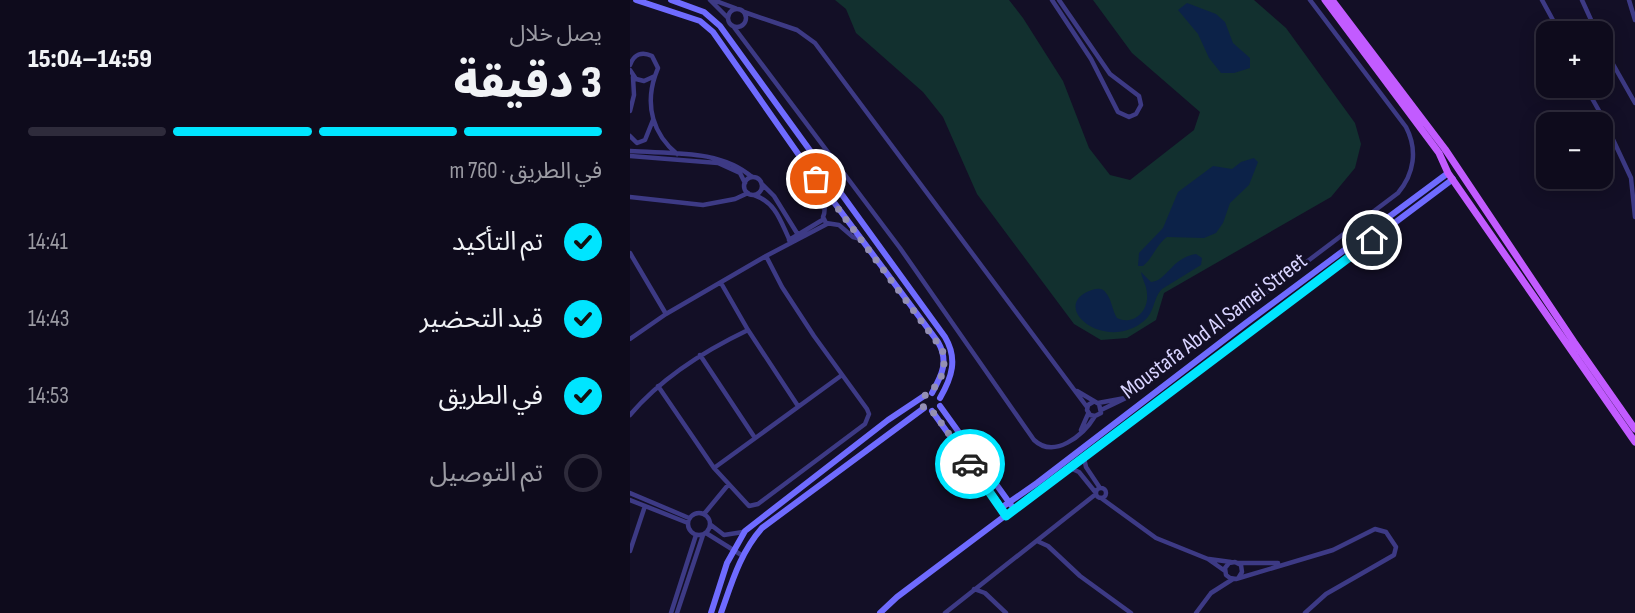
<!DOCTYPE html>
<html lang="ar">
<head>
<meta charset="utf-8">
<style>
	:root { --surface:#0e0b1c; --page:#171425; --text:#f1f3f6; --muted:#9b9ba3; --line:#2e2b3b; --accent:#00e5ff }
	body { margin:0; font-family:"Sofia Sans Condensed","Noto Sans Arabic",sans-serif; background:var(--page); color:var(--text); direction:rtl; height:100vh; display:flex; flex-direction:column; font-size:26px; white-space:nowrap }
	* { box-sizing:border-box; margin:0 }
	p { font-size:23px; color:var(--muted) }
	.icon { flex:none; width:38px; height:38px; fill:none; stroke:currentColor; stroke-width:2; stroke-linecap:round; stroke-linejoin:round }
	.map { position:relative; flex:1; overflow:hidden; direction:ltr }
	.details { display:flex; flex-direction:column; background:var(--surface); width:630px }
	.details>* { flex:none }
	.tools { position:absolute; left:906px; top:21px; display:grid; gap:14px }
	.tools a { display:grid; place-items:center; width:77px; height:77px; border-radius:14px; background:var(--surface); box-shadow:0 4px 18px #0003,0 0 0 2px var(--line); font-size:35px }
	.pin { position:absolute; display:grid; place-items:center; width:60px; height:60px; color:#fff; margin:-30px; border:4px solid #fff; border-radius:50%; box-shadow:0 2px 7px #0007 }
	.courier { position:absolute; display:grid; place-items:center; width:70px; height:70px; margin:-35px; border:5px solid #00e5ff; border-radius:50%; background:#fff; color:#222; box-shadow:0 2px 9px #0007 }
	.overview em { font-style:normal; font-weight:800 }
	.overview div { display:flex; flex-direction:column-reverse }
	.overview { display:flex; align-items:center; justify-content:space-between; height:119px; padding:0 28px }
	h1 { font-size:46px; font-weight:800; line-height:52px }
	.bar { display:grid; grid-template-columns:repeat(4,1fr); gap:10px 7px; align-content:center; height:84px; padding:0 28px }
	.bar i { height:9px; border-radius:5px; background:var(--line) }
	.bar .active { background:var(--accent) }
	.bar p { grid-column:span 4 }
	ol { padding:0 28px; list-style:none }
	li { display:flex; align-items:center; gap:21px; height:77px }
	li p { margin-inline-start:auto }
	li .icon { padding:7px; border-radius:50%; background:var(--accent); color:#111; stroke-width:4 }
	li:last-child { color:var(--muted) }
	li i { width:38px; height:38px; border:4px solid var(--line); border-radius:50% }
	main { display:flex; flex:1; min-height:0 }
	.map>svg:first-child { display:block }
	.green { fill:#12302f }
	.water { fill:#0c2248 }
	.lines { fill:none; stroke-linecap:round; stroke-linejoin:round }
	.street { stroke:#3d3a85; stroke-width:4.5 }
	.secondary { stroke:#6f6bff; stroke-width:6 }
	.primary { stroke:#c25bff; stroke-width:7 }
	.done { stroke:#948fb3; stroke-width:7; stroke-dasharray:0 12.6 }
	.route { stroke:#00e5ff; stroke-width:9 }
	.labels { text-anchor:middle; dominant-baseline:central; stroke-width:6; stroke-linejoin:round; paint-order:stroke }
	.street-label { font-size:23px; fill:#d9d4ff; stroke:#130f26 }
</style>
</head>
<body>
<main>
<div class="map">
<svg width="1005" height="613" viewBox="0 0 1005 613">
	<rect width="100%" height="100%" fill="#130f26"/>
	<path class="green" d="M205,0h174l14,18 40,63 26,67 21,27 20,5 64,-50 6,-18 -68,-59 -39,-53h161l32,28 69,95 6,21 -6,24 -24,29 -167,96 -8,27 -29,18 -26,2 -27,-16 -97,-130 -34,-77 -20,-25 -67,-59 -10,-24z"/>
	<path class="water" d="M557,3l29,11 9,8 8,21 17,15v10l-16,5h-13l-12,-15 -11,-24 -20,-24z
		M624,158l4,4 -9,23 -19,18 -7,20 -7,10 -12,5 -37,-1c-11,8 -14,21 -24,29h-5l1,-13 24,-25 15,-36 35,-26 19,3 9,-7z
		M566,254l6,4 -1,7 -39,24c-9,9 -7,23 -18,32 -40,33 -97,-16 -52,-31 6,-2 11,-2 14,3 6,7 6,17 11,25 16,8 32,-7 30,-24 0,-8 -5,-15 -6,-22l10,10c16,-1 20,-24 45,-28z"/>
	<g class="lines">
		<path class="street" d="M80,0l18,18
			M83,0l22,8
			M422,0l39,59 27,53 11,5 7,-3 5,-9 -2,-9 -29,-22 -51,-74
			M912,0l18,33
			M952,0l15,33
			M999,0l6,20
			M98 18a9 9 0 1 1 18 0a9 9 0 1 1-18 0Z
			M114,12l53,18 18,13 272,364
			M103,26l167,222 134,192c20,19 49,-4 61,-24
			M971,43l34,60
			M0,65c4,-11 12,-14 22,-9l6,12 -3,8 -11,5 -8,-2 -6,-9
			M25,76c-10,30 -2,58 22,78
			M955,86l17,30 29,62 4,39
			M0,111l4,-16 -1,-18
			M0,136l7,7 8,-3 8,-20
			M0,151c41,3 90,-2 122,26
			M0,156l88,7 22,10 5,10
			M172,162c6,17 29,37 21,55l3,6 13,2 14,12 8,2
			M114 186a9 9 0 1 1 18 0a9 9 0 1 1-18 0Z
			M133,185l11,11 26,42
			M124,195c23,8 27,28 37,48
			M0,197l73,8 32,-6 13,-6
			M159,240l35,-21
			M0,253l36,61
			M91,283l27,47 50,76
			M0,339l36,-25 100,-58 61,-32
			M70,355l55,83
			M28,386l56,82 35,38 9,-2 107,-80 4,-10 -2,-5 -53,-73 -32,-49 -16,-31
			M447,391l22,13 2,9 -6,3 -5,-1 -3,-5 1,-5 5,-3
			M468,403l27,-5
			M471,410l25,-12 272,-205c16,-19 20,-43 8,-66l-96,-127
			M0,415c32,-38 74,-64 118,-85
			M451,430l7,-16
			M454,458l2,9 14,21
			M84,468l128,-93
			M440,468l9,4 17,21
			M466 493a5 5 0 1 1 10 0a5 5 0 1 1-10 0Z
			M0,493l59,25
			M471,498l55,40 52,21 17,12
			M0,500l58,23
			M58 524a11 11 0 1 1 22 0a11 11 0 1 1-22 0Z
			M74,514l24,-29
			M81,525l13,10 19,-3
			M76,533l37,23
			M407,541l11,5 32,30 51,37
			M0,551l15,-45
			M579,559l22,3
			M608,563h40
			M609,577l3,-5 -1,-7 -6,-3 -6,1 -4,5 1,7 4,3 6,1 97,-29 42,-21 11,3 10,15 -2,8 -68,39 -21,19
			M344,589l11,4 21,20
			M41,613l25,-78
			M47,613l26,-78
			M315,613l151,-119
			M566,613l15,-20 22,-14"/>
		<path class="secondary" d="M6,0l64,21 13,11 88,126 137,184c11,19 4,33 -6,51
			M41,0l33,12 16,14 225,311c13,22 7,40 -5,61
			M310,406l71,99
			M302,411l70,97
			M371,508l36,-25 209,-160 202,-150
			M81,613l16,-50 18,-32 143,-111 36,-24
			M91,613c11,-31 19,-60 41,-85l162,-120
			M250,613l17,-16 556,-418"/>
		<path class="primary" d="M695,0l114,153 9,20 187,269
			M702,0l113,149 129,193 61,87"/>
	</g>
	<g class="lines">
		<path class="done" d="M186,179l126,170c6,20 -2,37 -18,47l-2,8 2,4 8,3 5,6 33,47"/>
		<path class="route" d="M340,464l36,52 366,-276"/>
	</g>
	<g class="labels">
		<g class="street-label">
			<text transform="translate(584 326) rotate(-37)">Moustafa Abd Al Samei Street</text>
		</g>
	</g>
</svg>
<div class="tools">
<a>+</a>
<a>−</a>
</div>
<div class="pin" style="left:186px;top:179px;background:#ea580c"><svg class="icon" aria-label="bag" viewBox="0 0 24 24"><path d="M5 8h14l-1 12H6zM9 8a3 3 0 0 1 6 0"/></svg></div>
<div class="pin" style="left:742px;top:240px;background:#1f2937"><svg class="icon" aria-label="home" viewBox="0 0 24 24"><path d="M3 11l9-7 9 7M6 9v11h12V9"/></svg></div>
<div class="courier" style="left:340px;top:464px"><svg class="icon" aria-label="car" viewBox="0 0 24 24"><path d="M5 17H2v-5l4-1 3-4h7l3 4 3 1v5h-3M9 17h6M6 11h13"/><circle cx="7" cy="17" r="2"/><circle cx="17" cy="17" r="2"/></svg></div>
</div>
<section class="details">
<div class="overview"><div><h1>3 دقيقة</h1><p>يصل خلال</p></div><em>14:59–15:04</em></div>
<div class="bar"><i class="active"></i><i class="active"></i><i class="active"></i><i></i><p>في الطريق · 760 m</p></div>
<ol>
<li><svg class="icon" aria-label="check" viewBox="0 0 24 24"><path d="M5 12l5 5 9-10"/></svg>تم التأكيد<p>14:41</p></li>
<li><svg class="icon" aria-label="check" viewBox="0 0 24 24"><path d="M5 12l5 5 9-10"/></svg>قيد التحضير<p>14:43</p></li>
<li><svg class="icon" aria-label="check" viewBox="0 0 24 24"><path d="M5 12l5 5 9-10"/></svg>في الطريق<p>14:53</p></li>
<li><i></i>تم التوصيل</li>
</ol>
</section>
</main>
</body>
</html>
